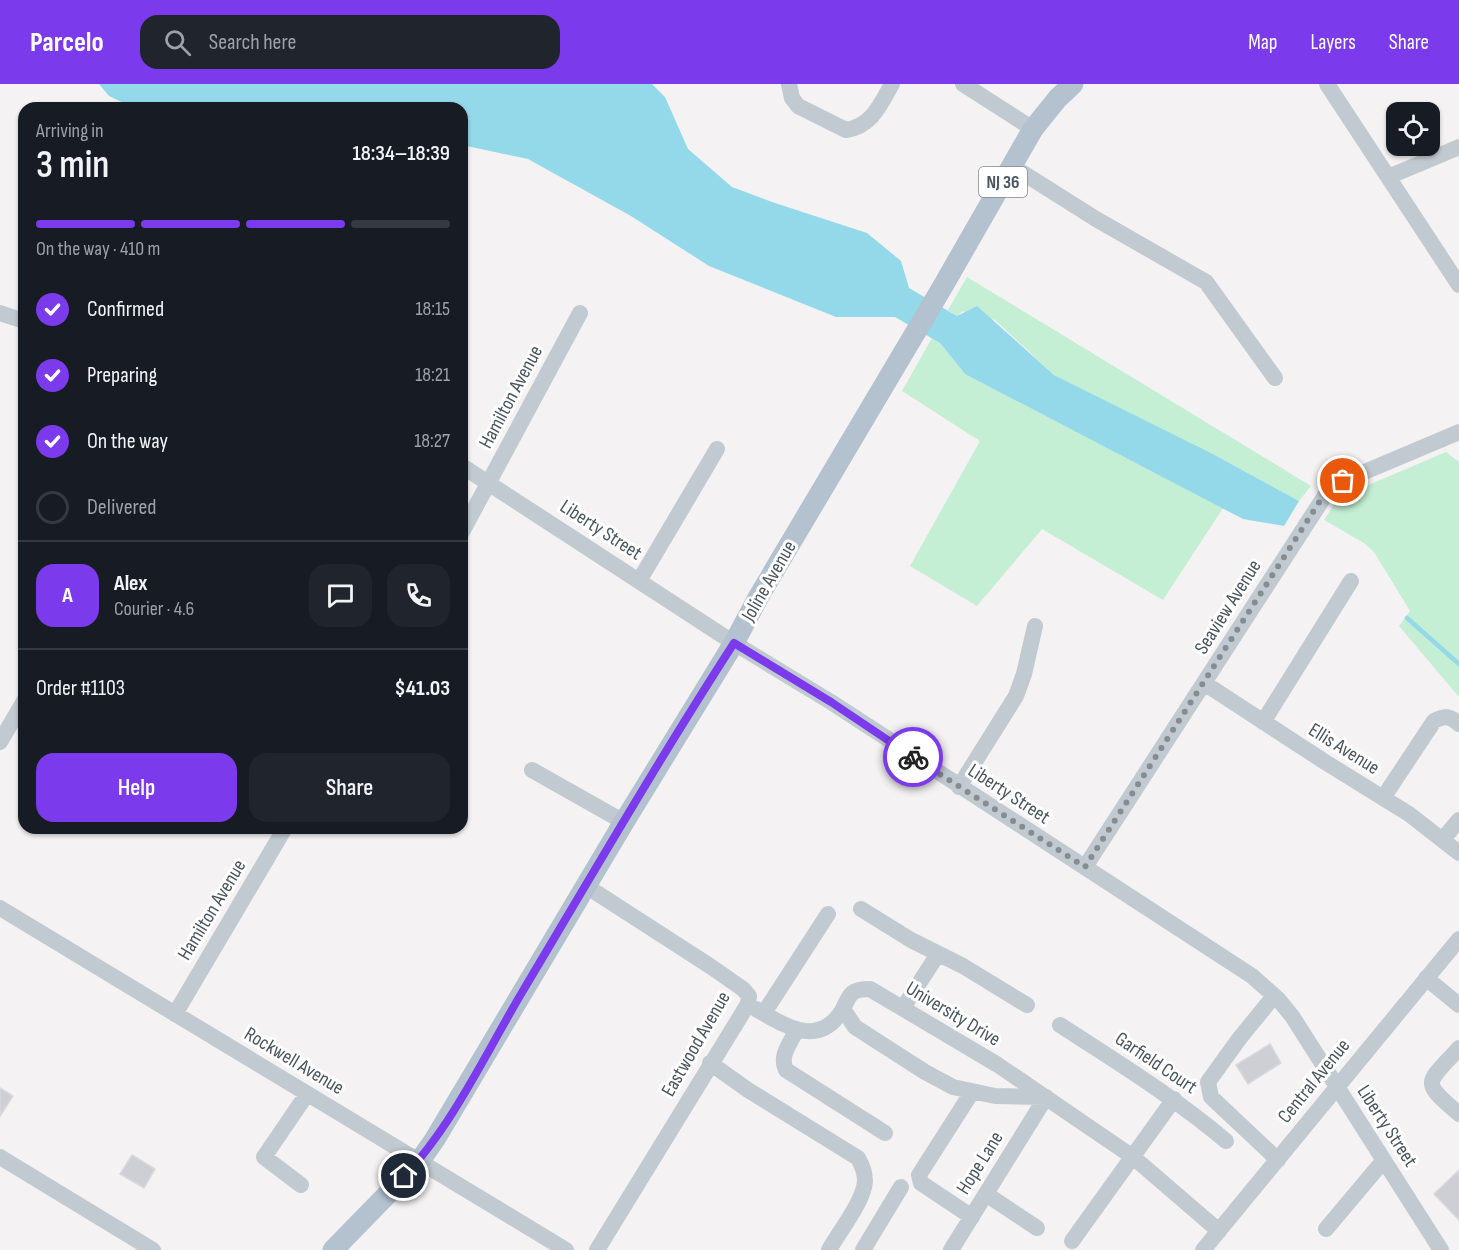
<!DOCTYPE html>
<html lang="en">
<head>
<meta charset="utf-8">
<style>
	:root { --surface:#171b24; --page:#20242c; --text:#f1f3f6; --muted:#9ea1a6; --line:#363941; --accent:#7c3aed }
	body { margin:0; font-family:"Sofia Sans Condensed",sans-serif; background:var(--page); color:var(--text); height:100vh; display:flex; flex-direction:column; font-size:22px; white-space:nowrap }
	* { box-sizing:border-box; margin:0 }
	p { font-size:20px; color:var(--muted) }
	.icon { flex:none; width:33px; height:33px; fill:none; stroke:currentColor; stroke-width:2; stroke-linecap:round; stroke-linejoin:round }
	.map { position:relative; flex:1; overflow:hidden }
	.drawer { position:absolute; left:18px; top:18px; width:450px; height:732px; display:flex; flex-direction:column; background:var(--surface); border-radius:18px; box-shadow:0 2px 4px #0004 }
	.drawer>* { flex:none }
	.controls { position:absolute; left:1386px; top:18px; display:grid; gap:12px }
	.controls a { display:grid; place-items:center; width:54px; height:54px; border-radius:12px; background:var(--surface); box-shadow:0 2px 4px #0004; font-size:30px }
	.pin { position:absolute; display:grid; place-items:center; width:51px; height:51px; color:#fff; margin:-26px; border:3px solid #fff; border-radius:50%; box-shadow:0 2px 6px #0007 }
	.courier { position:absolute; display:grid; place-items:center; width:60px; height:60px; margin:-30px; border:4px solid #7c3aed; border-radius:50%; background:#fff; color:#222; box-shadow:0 2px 8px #0007 }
	.head em { font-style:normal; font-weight:600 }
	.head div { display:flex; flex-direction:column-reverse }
	.head { display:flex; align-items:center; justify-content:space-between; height:102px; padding:0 18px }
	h1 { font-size:39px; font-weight:600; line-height:45px }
	.bar { display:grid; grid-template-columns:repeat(4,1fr); gap:9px 6px; align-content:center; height:72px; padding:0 18px }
	.bar i { height:8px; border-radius:4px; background:var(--line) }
	.bar .on { background:var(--accent) }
	.bar p { grid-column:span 4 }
	.line { display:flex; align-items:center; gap:15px; padding:0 18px; border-top:2px solid var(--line) }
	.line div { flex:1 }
	.round { display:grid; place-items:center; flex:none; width:63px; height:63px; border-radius:18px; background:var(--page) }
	ol { padding:0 18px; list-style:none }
	li { display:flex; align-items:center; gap:18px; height:66px }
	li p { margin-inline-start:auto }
	li .icon { padding:6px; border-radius:50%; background:var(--accent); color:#fff; stroke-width:4 }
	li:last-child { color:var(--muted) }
	li i { width:33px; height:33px; border:3px solid var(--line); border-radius:50% }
	.cta { display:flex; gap:12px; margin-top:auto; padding:12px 18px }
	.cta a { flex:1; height:69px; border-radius:18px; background:var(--accent); color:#fff; font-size:24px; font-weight:600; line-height:69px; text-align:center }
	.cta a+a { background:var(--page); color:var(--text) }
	header { display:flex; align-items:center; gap:36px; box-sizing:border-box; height:84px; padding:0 30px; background:var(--accent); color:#fff }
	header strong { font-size:28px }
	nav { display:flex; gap:33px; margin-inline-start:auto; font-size:21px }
	.search { width:420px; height:54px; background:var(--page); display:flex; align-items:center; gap:15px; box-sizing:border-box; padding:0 21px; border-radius:18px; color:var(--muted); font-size:22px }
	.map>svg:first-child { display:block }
	.green { fill:#c4efd4 }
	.water { fill:#93d9ea }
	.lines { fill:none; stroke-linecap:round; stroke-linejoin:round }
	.stream { stroke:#93d9ea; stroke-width:4.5 }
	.building { fill:#cdcfd4; stroke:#d7d9dd; stroke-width:1.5 }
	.minor { stroke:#c1cad0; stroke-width:16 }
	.major { stroke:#b4c2cf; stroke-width:21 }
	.done { stroke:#868d92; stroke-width:6; stroke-dasharray:0 10.8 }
	.route { stroke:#7c3aed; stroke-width:8 }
	.labels { text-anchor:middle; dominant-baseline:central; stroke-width:6; stroke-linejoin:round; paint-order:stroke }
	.shield { fill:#fff; stroke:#80898f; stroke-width:1.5 }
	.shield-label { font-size:18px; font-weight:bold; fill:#4a565f }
	.street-label { font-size:20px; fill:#4a565f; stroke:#fff }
</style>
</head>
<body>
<header>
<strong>Parcelo</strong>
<div class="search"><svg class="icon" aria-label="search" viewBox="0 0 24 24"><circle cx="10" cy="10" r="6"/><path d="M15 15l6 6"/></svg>Search here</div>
<nav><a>Map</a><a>Layers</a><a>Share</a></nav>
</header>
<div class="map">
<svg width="1459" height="1166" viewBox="0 0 1459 1166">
	<rect width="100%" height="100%" fill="#f4f2f2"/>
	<path class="green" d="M967,193l344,209 -12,15 -88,-48 -157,-78 -59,-55 -32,-9 -6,5 -9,-6z
		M932,254l8,5 25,31 258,134 -60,92 -121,-71 -65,77 -67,-40 70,-125 -78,-50z
		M1446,368l13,10v235l-60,-71 11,-15 -36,-59 -10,-9 -40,-23 13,-20 8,-5z"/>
	<path class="water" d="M99,0h553l13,13 23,52 44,38 43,16 92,30 34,28 8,27 48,28 20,-10 77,69 157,78 88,48 -15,25 -41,-7 -278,-145 -25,-31 -45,-26h-59l-127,-51 -78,-50 -103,-57 -66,-14v-37h-328l-25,-12z"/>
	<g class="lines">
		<path class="stream" d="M1407,534l52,46"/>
	</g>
	<path class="building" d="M1270,960l11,19 -33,21 -12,-19z
		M0,1004l13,8 -13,20z
		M132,1071l23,14 -11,19 -24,-14z
		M1459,1086v50l-25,-26z"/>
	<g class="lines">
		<path class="minor" d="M789,0l3,14 6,8 48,24c26,-4 34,-25 46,-46
			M963,0l70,45
			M1327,0l132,201
			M1012,82l84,53 110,63 69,96
			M1388,93l71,-30
			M0,229l24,8
			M462,382l272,177 97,59 421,274 26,23 14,17 149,234
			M462,448l118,-219
			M639,497l78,-132
			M1204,599l121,79 84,52 50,39
			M1263,638l88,-141
			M0,658l24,-41
			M532,686l92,52
			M959,703l57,-91 8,-22 11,-48
			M1383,714l51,-77c11,-6 16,-5 25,3
			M1443,755l16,-19
			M1085,783l241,-373 17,-13 116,-49
			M586,802l124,80 33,23 6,7 -1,8 -151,246
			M0,824l566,342
			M861,825l50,31 52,26 64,39
			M1426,894l33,27
			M1274,912l-35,43 -31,43 3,15 67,63
			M903,924l35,-54
			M756,925c30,17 63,40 87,0
			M764,929l64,-99
			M175,930l110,-186
			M1060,941c57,37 114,72 166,116
			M796,947c-6,13 -17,25 -10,39l99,63
			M1459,964c-32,36 -40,32 0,66
			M710,979l38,27 110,68c4,7 7,14 7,23 -1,20 -26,51 -36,69
			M1046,1013l-51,-1 -42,-9 -28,-15 -70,-45 -12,-18c7,-16 9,-20 27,-20l128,76 135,92 86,74
			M0,1073l153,93
			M301,1101l-37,-28 43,-63
			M986,1110l51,34
			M972,1133l-51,-34 -2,-8 53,-83
			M1326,1145l58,-69
			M1072,1157l102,-142
			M863,1166l38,-63
			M951,1166l95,-153
			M1203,1166l256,-311"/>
		<path class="major" d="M333,1166l86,-88 16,-23 189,-317 110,-179 25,-47 184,-310 90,-157 25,-31 15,-14"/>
	</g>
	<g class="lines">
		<path class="done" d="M913,673l172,110 235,-366 23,-20"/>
		<path class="route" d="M404,1092c48,-49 84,-127 120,-187 69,-116 137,-233 210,-346l97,59 82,55"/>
	</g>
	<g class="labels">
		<rect class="shield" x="979" y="83" width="48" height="30" rx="4.5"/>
		<g class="shield-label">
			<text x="1003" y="98">NJ 36</text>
		</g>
		<g class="street-label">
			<text transform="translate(511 313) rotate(-62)">Hamilton Avenue</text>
			<text transform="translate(601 446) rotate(33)">Liberty Street</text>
			<text transform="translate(769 497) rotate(-60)">Joline Avenue</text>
			<text transform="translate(1228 523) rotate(-58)">Seaview Avenue</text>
			<text transform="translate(1344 665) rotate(32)">Ellis Avenue</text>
			<text transform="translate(1009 710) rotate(33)">Liberty Street</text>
			<text transform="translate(212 826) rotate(-59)">Hamilton Avenue</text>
			<text transform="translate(953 930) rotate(31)">University Drive</text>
			<text transform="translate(696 960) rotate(-60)">Eastwood Avenue</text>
			<text transform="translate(294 977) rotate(31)">Rockwell Avenue</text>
			<text transform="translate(1156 979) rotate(34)">Garfield Court</text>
			<text transform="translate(1314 997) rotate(-51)">Central Avenue</text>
			<text transform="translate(1387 1042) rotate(57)">Liberty Street</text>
			<text transform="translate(980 1079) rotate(-58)">Hope Lane</text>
		</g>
	</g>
</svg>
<div class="controls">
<a><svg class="icon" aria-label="locate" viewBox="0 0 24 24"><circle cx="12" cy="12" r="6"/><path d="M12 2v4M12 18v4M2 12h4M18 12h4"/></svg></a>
</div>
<div class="pin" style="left:1343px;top:397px;background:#ea580c"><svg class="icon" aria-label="bag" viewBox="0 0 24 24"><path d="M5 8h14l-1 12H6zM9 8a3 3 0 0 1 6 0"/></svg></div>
<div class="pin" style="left:404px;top:1092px;background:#1f2937"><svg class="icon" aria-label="home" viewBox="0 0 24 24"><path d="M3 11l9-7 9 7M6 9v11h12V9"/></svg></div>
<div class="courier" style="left:913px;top:673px"><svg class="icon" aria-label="bike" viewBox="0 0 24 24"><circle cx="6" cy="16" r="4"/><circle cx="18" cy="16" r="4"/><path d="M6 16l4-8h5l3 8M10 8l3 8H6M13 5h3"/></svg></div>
<section class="drawer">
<div class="head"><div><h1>3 min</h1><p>Arriving in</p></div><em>18:34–18:39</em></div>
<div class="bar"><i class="on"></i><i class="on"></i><i class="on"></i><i></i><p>On the way · 410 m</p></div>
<ol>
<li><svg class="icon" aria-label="check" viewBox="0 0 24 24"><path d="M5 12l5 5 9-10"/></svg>Confirmed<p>18:15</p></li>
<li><svg class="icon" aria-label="check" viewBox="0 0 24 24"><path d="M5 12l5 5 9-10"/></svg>Preparing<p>18:21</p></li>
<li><svg class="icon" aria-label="check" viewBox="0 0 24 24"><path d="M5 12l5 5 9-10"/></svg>On the way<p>18:27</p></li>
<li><i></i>Delivered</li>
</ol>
<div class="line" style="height:108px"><b class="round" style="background:var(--accent);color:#fff">A</b><div><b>Alex</b><p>Courier · 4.6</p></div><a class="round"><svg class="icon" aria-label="chat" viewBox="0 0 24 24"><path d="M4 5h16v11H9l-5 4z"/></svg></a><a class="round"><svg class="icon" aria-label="phone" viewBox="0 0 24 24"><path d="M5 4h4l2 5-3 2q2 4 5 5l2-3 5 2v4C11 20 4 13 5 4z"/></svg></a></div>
<div class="line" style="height:78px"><div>Order #1103</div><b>$41.03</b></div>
<div class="cta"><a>Help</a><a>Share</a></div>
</section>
</div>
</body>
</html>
